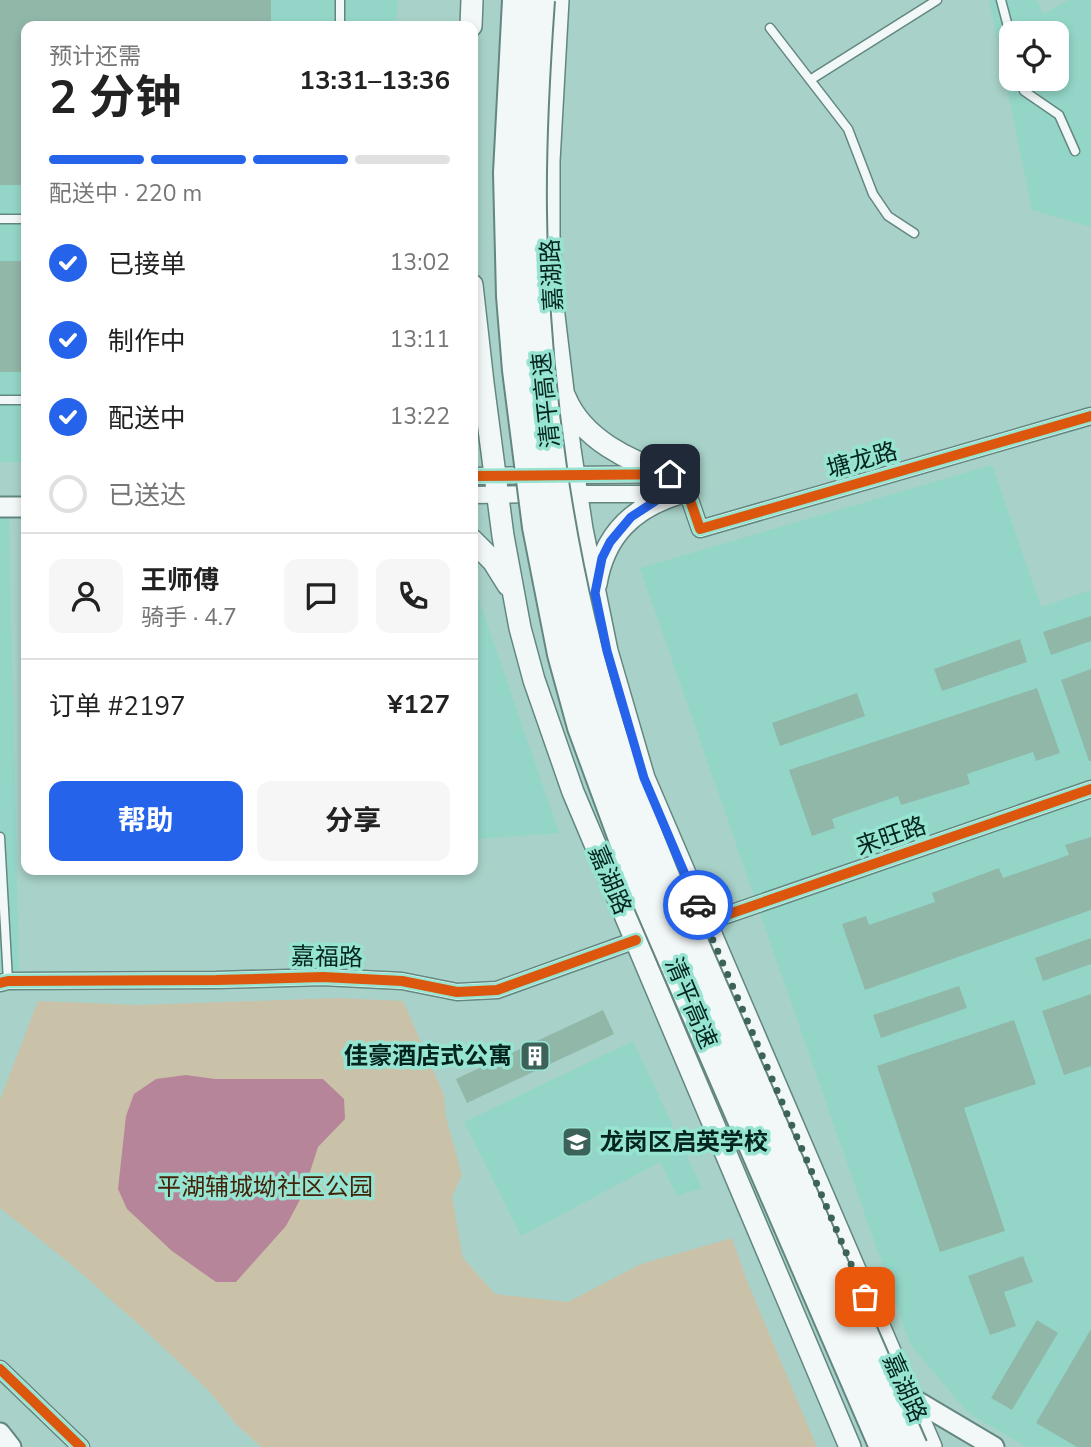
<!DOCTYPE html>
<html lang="zh">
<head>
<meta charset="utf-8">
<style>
	:root { --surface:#fff; --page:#f6f6f6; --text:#222; --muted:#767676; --line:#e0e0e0; --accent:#2563eb }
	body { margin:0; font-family:"Nunito Sans","Noto Sans SC",sans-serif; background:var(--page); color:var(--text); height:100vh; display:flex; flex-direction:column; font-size:26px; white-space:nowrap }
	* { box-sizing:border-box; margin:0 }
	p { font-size:23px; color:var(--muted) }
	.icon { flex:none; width:38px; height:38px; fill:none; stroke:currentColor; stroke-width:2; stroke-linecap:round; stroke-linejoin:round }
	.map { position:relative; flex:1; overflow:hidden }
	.side { position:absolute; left:21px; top:21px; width:457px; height:854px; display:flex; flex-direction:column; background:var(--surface); border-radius:14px; box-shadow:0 4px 10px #0003 }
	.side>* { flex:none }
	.controls { position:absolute; left:999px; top:21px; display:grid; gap:14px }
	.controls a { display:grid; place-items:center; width:70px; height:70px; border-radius:14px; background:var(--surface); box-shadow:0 4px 10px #0003; font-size:35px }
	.pin { position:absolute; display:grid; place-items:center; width:60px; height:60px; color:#fff; margin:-30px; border-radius:14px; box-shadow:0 4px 10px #0006 }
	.courier { position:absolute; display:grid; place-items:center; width:70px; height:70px; margin:-35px; border:5px solid #2563eb; border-radius:50%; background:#fff; color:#222; box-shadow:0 2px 9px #0007 }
	.head em { font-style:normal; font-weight:700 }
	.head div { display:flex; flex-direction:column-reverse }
	.head { display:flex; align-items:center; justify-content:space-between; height:119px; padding:0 28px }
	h1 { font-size:46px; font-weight:700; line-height:52px }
	.bar { display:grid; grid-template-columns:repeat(4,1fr); gap:10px 7px; align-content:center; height:84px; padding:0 28px }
	.bar i { height:9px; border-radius:5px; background:var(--line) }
	.bar .selected { background:var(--accent) }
	.bar p { grid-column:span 4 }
	.line { display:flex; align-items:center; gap:18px; padding:0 28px; border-top:2px solid var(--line) }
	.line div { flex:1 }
	.round { display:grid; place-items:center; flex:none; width:74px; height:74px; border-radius:14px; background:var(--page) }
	ol { padding:0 28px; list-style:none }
	li { display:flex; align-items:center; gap:21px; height:77px }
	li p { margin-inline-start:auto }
	li .icon { padding:7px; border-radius:50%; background:var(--accent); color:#fff; stroke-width:4 }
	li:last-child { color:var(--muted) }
	li i { width:38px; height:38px; border:4px solid var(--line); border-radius:50% }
	.cta { display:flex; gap:14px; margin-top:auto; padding:14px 28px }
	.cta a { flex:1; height:80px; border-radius:14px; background:var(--accent); color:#fff; font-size:28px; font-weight:700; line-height:80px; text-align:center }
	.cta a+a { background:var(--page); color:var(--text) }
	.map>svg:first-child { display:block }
	.built { fill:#93d6c7; fill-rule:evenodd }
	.green { fill:#cac1a9 }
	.water { fill:#b78599 }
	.building { fill:#91b7a9 }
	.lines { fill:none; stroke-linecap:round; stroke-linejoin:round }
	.service-casing { stroke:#638780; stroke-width:11 }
	.minor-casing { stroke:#638780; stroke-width:19 }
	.tertiary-casing { stroke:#638780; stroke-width:23 }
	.secondary-casing { stroke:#638780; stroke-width:24 }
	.service { stroke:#f2f8f7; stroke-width:8 }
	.minor { stroke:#f2f8f7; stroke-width:16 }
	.tertiary { stroke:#f2f8f7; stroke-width:19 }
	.secondary { stroke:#f2f8f7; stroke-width:21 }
	.motorway-bridge-casing { stroke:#638780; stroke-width:32; stroke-linecap:butt }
	.motorway-bridge { stroke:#f2f8f7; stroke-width:28 }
	.cycleway-casing { stroke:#97e4d2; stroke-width:15 }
	.cycleway { stroke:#dd560d; stroke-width:10 }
	.done { stroke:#3d625a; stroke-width:7; stroke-dasharray:0 12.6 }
	.route { stroke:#2563eb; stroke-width:9 }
	.labels { text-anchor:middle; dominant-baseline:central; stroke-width:7; stroke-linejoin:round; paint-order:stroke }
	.street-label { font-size:24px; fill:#04251f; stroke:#97e4d2 }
	.poi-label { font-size:24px; font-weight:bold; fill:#04251f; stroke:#97e4d2; text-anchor:end }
	.park-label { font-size:24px; fill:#43240a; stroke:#97e4d2 }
</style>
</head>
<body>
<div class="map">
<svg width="1091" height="1447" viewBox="0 0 1091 1447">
	<rect width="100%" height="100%" fill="#a8d2c9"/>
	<path class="built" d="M0,0h398l-2,26h-370v436h-26z
		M989,0h48l6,14 25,-14h23v227l-59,-17zM1012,33h45v46h-45z
		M992,465l49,142 50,-17v857h-64l-59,-34 -58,-69 -270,-776z
		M0,512h9l10,458 -19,2z
		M472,590l7,10 80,233 -86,6z
		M633,1041l69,147 -25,8 -17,-34 -139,74 -57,-114z"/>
	<path class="green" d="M337,998l66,3 41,94 2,22 16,58 -10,22 11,61 32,36 73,8 73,-38 91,-26 15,43 70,166h-556l-26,-24 -25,-31 -64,-61 -73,-65 -73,-58v-108l38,-99 101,4z"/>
	<path class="water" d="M186,1075l29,4h108l21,20 1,20 -27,28 -15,47 -17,32 -50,56h-20l-44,-31 -45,-42 -9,-20 8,-73 8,-22 22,-15z"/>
	<path class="building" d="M0,0h271v26h-245v159h-26z
		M0,261h26v111h-26z
		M1091,616v25l-40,14 -8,-23z
		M1020,639l7,23 -85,29 -8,-22z
		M1091,669v92h-2l-28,-81z
		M1037,688l23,65 -24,8 -3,-9 -66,22 3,10 -69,21 -3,-9 -66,23 3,9 -23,8 -23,-66z
		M857,693l8,23 -85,30 -8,-23z
		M1091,837v73l-226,80 -23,-66 24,-8 3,9 66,-23 -3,-9 67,-25 4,10 66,-23 -4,-10z
		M1091,938v26l-48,17 -8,-23z
		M959,986l8,22 -86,30 -8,-23z
		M1091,994v72l-27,9 -22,-64z
		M603,1010l11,24 -147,69 -11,-24z
		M1014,1020l22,64 -72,24 41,123 -65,21 -63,-186z
		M1023,1256l10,26 -29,10 12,34 -26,9 -22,-59z
		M1037,1320l21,13 -46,77 -21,-12z
		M1091,1329v118h-14l-41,-24z"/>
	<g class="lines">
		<g class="service-casing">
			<path id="service" d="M340,0v26
				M1001,0l11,42
				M770,28l78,101 25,65 15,22 26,17
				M1021,79l3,12 35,24 16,36
				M810,80l127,-80
				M0,219h26
				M0,400h26
				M0,837l8,144"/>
		</g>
		<g class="minor-casing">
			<path id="minor" d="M566,475l121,-1 1,20 12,35 391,-113
				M472,476l64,-1
				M566,494h104
				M472,495l68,-1
				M706,922l385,-133
				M0,983l8,-2 208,-1 107,-3 79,4 55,11 40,-2 139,-50
				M0,1369l81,78"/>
		</g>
		<g class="tertiary-casing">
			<path id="tertiary" d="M0,507h26
				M908,1396l86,51
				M0,1433l11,14"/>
		</g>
		<g class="secondary-casing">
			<path id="secondary" d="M558,0l-9,161v74l4,72 17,142 12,80 25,122 37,127 287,669
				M471,26l1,-26
				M472,285l11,98 20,153 17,92 14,52 39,112 277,655
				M565,397c17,42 65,65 105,77
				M472,540l21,21 15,24
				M596,584c8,-48 36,-76 81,-90"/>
		</g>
		<use href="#service" class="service"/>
		<use href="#minor" class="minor"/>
		<use href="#tertiary" class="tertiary"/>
		<use href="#secondary" class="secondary"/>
		<g class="motorway-bridge-casing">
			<path id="motorway-bridge" d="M517,0l-9,173 3,123 6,74 20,157 25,127 20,73 57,155 245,565
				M540,0c-5,70 -9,141 -8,212 2,171 27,352 78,516 16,49 34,97 53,144l250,575"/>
		</g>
		<use href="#motorway-bridge" class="motorway-bridge"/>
		<g class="cycleway-casing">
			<path id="cycleway" d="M472,476l215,-2 1,20 12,35 391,-113
				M706,922l385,-133
				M0,983l8,-2 208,-1 107,-3 79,4 55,11 40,-2 139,-50
				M0,1369l81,78"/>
		</g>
		<use href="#cycleway" class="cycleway"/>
	</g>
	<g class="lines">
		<path class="done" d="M698,905l167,392"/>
		<path class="route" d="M670,474h17l1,20h-11l-20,6 -26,17 -21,25 -8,16 -7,35 12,58 37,127 54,127"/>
	</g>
	<defs>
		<g id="building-square" transform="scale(1.575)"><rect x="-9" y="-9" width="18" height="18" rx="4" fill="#3d625a" stroke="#97e4d2"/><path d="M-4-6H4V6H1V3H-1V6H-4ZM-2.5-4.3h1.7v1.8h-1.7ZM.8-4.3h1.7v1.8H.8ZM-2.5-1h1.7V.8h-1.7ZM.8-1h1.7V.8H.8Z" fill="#fff"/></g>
		<g id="school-square" transform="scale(1.575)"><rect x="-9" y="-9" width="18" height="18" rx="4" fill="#3d625a" stroke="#97e4d2"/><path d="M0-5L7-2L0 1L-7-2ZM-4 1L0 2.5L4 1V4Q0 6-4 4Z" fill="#fff"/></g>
	</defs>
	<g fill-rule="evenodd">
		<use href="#building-square" x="535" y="1056"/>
		<use href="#school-square" x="577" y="1142"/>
	</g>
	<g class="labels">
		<g class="street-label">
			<text transform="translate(552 275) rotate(-93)">嘉湖路</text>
			<text transform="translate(546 400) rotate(-96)">清平高速</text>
			<text transform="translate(862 460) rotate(-16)">塘龙路</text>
			<text transform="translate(891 836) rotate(-19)">来旺路</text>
			<text transform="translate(610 880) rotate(67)">嘉湖路</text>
			<text transform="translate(327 957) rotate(1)">嘉福路</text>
			<text transform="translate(691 1003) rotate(67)">清平高速</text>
			<text transform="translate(905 1388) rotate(66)">嘉湖路</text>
		</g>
		<g class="poi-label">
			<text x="512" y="1056">佳豪酒店式公寓</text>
			<text x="600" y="1142" text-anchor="start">龙岗区启英学校</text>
		</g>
		<g class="park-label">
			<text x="265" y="1187">平湖辅城坳社区公园</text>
		</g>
	</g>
</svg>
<div class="controls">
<a><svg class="icon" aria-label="locate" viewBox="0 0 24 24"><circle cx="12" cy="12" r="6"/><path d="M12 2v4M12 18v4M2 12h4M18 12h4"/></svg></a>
</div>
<div class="pin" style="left:865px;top:1297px;background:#ea580c"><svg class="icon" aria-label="bag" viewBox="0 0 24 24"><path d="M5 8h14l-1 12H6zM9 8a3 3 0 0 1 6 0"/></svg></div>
<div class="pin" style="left:670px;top:474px;background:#1f2937"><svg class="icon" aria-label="home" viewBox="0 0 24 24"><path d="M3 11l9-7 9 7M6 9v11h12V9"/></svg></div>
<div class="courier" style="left:698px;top:905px"><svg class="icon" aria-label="car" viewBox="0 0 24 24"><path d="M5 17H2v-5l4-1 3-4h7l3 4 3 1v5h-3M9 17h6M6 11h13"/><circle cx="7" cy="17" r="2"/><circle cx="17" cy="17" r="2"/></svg></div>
<section class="side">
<div class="head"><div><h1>2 分钟</h1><p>预计还需</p></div><em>13:31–13:36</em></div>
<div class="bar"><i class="selected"></i><i class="selected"></i><i class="selected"></i><i></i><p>配送中 · 220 m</p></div>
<ol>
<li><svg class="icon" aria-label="check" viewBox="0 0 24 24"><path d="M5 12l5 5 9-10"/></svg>已接单<p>13:02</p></li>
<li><svg class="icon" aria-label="check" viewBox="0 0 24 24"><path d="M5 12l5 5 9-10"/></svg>制作中<p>13:11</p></li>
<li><svg class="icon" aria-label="check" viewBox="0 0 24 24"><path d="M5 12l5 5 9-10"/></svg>配送中<p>13:22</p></li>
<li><i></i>已送达</li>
</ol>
<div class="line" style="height:126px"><a class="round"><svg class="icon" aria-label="person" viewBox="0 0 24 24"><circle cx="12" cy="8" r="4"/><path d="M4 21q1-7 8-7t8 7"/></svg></a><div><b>王师傅</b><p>骑手 · 4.7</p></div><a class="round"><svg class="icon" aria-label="chat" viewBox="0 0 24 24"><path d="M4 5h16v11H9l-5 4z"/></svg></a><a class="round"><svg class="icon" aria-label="phone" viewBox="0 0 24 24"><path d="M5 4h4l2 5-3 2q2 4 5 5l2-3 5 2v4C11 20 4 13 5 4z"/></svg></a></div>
<div class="line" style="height:91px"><div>订单 #2197</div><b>¥127</b></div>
<div class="cta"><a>帮助</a><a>分享</a></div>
</section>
</div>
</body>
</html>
